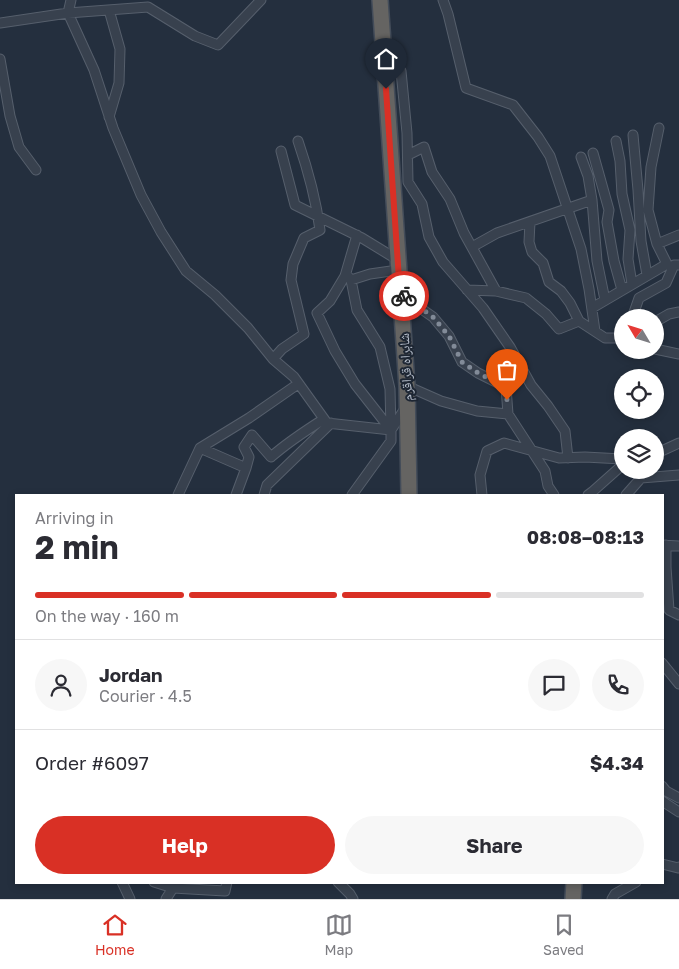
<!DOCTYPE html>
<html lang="en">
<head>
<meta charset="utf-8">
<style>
	:root { --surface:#fff; --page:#f7f7f7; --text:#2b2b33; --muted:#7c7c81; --line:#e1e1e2; --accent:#d93025 }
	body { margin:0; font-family:"Golos Text","Noto Naskh Arabic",sans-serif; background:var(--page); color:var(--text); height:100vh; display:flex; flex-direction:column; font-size:19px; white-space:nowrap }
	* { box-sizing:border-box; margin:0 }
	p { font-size:16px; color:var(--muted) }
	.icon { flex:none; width:28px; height:28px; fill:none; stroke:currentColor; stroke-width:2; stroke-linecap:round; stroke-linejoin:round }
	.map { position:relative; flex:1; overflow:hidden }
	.drawer { position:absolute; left:15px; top:494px; width:649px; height:390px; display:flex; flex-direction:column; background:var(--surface); border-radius:0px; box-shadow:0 2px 8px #0003 }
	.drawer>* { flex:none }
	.needle { width:32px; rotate:308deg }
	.controls { position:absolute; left:614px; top:309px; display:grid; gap:10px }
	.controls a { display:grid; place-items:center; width:50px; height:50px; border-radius:50%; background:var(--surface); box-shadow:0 2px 8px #0003; font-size:25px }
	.pin { position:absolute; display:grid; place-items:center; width:42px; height:42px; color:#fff; margin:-51px -21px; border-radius:50% 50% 50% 0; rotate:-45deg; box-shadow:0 0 5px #0007 }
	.pin .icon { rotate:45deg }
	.courier { position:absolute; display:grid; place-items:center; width:50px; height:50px; margin:-25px; border:4px solid #d93025; border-radius:50%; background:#fff; color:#222; box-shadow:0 1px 6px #0007 }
	.summary em { font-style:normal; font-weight:700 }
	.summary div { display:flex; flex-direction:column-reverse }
	.summary { display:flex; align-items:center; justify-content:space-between; height:85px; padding:0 20px }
	h1 { font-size:32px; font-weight:700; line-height:38px }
	.bar { display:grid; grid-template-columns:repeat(4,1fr); gap:8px 5px; align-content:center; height:60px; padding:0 20px }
	.bar i { height:6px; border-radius:4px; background:var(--line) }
	.bar .active { background:var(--accent) }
	.bar p { grid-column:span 4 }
	.line { display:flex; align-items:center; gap:12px; padding:0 20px; border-top:1px solid var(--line) }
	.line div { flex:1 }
	.round { display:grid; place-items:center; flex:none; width:52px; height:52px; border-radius:26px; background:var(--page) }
	.cta { display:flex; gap:10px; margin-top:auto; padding:10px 20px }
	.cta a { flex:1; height:58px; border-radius:30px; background:var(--accent); color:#fff; font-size:20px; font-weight:700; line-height:58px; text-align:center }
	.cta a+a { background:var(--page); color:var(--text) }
	.tabs { display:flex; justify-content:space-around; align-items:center; height:70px; border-top:1px solid var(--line); background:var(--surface); font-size:14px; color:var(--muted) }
	.tabs a { display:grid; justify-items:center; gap:2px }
	.tabs .active { color:var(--accent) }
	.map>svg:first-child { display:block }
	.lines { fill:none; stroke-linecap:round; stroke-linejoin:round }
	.minor-casing { stroke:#565f6c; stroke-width:11 }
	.trunk-casing { stroke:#434c59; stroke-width:18 }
	.minor { stroke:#38414e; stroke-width:9 }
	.trunk { stroke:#656462; stroke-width:15 }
	.done { stroke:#828b98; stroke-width:5; stroke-dasharray:0 9 }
	.route { stroke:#d93025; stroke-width:6 }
	.labels { text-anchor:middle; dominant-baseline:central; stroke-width:4; stroke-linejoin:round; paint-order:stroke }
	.street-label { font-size:14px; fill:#b4bcc9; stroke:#1d2633 }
</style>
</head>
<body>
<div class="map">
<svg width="679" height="899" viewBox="0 0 679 899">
	<rect width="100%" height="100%" fill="#242f3e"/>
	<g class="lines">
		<g class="minor-casing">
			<path id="minor" d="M71,0l-3,13 26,57 19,58 28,67 20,37 25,39 29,24 33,33 25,31 21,18 33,46 64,7 15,-23
				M443,0l5,14 18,74 47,17 25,32 12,19 31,93 8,40 6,42
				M109,10l11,39 -1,34 -10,34
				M0,23l68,-10 80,-6 47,29 23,9 43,-45
				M0,59l10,57 9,31 17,23
				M385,71h16l6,62 1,49 14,22 7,33 14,25 40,46 27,39 21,38 17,21 17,25 3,27
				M633,135l5,55 3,51 6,34
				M616,141l4,20 2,33 8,36 -2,29 4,25
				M281,151l14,54 67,33 36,22
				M593,153l16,57 -2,12 7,39 8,29
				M408,155l16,-8 8,25 18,27 14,34 32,58
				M592,200l5,61 8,39
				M530,222l-1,20 3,10 11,11 6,19 12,9 9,12 9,18
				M357,235l-12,41 -15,25 -13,12 18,38 20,33 36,46
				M657,244l22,-9
				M472,247l25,-14 95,-33 -4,-24 -7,-19
				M346,274l5,6 6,30 23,37 10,42 1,41v11l-39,54
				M351,280l19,-6 28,-4
				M467,290l29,1 30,7 20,16 13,15 20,-8 26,17h17
				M400,294l33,23 16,19 13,26 16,11 28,14 2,27
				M592,308l75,-44 -10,-20 -9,-34 3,-43 8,-39
				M632,318l7,-20 27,-15 8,-18h5
				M655,322l14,-8 10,-2
				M655,349l24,5
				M273,359l9,-10 22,-15 -13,-54 2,-16 11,-26 16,-8c-4,-30 -12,-60 -22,-89
				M407,386l34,15 36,10 31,3 37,57 3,15 6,9
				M200,448l46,20 3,-11 -5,-10 8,-12 19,22c17,-15 34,-26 53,-38
				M655,454l24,-11
				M178,495l22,-47 49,-30 49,-34
				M236,495l10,-27
				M264,495l3,-10 64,-62
				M482,495l-2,-20 7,-24 17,-8 55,15 26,-1 37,2
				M588,495l4,-3 27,-24 3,-1
				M626,495l15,-17 38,-3
				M662,545l17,1
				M666,545v22l3,43 10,5
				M662,663l17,21
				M662,786l4,5 13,7
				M662,801l17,11
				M662,864l16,4 1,-1
				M122,882l8,17
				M154,882l19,6 1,-5
				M338,882l12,12 3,5
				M166,899l7,-11 52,3 2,-9
				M612,899l3,-5 21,-12"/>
		</g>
		<g class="trunk-casing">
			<path id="trunk" d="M380,0l27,386 2,109
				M573,899l1,-17"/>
		</g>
		<use href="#minor" class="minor"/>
		<use href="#trunk" class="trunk"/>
	</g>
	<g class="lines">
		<path class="done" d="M404,296l29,21 16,19 13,26 16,11 28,14 1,13"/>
		<path class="route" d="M386,89l14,205 4,2"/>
	</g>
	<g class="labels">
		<g class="street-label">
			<text transform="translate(405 367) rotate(-93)">شاہراہ قراقرم</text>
		</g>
	</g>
</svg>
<div class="controls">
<a><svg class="needle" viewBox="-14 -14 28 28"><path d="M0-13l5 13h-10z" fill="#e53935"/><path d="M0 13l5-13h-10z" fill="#7c7c81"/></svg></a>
<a><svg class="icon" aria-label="locate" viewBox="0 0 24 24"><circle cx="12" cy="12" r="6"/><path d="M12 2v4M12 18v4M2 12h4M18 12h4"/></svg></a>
<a><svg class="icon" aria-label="layers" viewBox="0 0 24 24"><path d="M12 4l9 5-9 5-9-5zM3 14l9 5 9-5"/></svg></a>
</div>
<div class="pin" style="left:507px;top:400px;background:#ea580c"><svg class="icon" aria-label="bag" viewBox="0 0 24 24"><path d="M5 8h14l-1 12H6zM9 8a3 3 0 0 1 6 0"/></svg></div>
<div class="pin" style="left:386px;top:89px;background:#1f2937"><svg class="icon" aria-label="home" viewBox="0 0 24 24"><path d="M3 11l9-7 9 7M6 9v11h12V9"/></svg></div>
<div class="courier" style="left:404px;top:296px"><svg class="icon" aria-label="bike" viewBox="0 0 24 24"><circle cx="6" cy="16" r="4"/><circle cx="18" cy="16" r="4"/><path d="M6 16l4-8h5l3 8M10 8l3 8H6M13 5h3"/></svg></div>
<section class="drawer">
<div class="summary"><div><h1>2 min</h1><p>Arriving in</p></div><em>08:08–08:13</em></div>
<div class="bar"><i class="active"></i><i class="active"></i><i class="active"></i><i></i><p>On the way · 160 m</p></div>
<div class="line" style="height:90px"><a class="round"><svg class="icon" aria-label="person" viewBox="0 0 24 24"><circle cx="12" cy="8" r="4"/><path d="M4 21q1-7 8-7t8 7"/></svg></a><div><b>Jordan</b><p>Courier · 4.5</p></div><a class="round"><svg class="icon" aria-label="chat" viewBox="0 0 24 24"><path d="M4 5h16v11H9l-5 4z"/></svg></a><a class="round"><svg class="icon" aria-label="phone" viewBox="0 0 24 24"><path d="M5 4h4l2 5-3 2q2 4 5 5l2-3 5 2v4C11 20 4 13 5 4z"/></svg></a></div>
<div class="line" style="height:65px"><div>Order #6097</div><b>$4.34</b></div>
<div class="cta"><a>Help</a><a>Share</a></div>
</section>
</div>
<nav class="tabs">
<a class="active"><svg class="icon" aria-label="home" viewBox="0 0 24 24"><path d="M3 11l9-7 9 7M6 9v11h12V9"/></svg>Home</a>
<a><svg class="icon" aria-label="map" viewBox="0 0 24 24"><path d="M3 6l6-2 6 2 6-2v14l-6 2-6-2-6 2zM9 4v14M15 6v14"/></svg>Map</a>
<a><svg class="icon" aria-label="saved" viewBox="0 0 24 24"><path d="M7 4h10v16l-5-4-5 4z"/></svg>Saved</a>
</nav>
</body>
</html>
